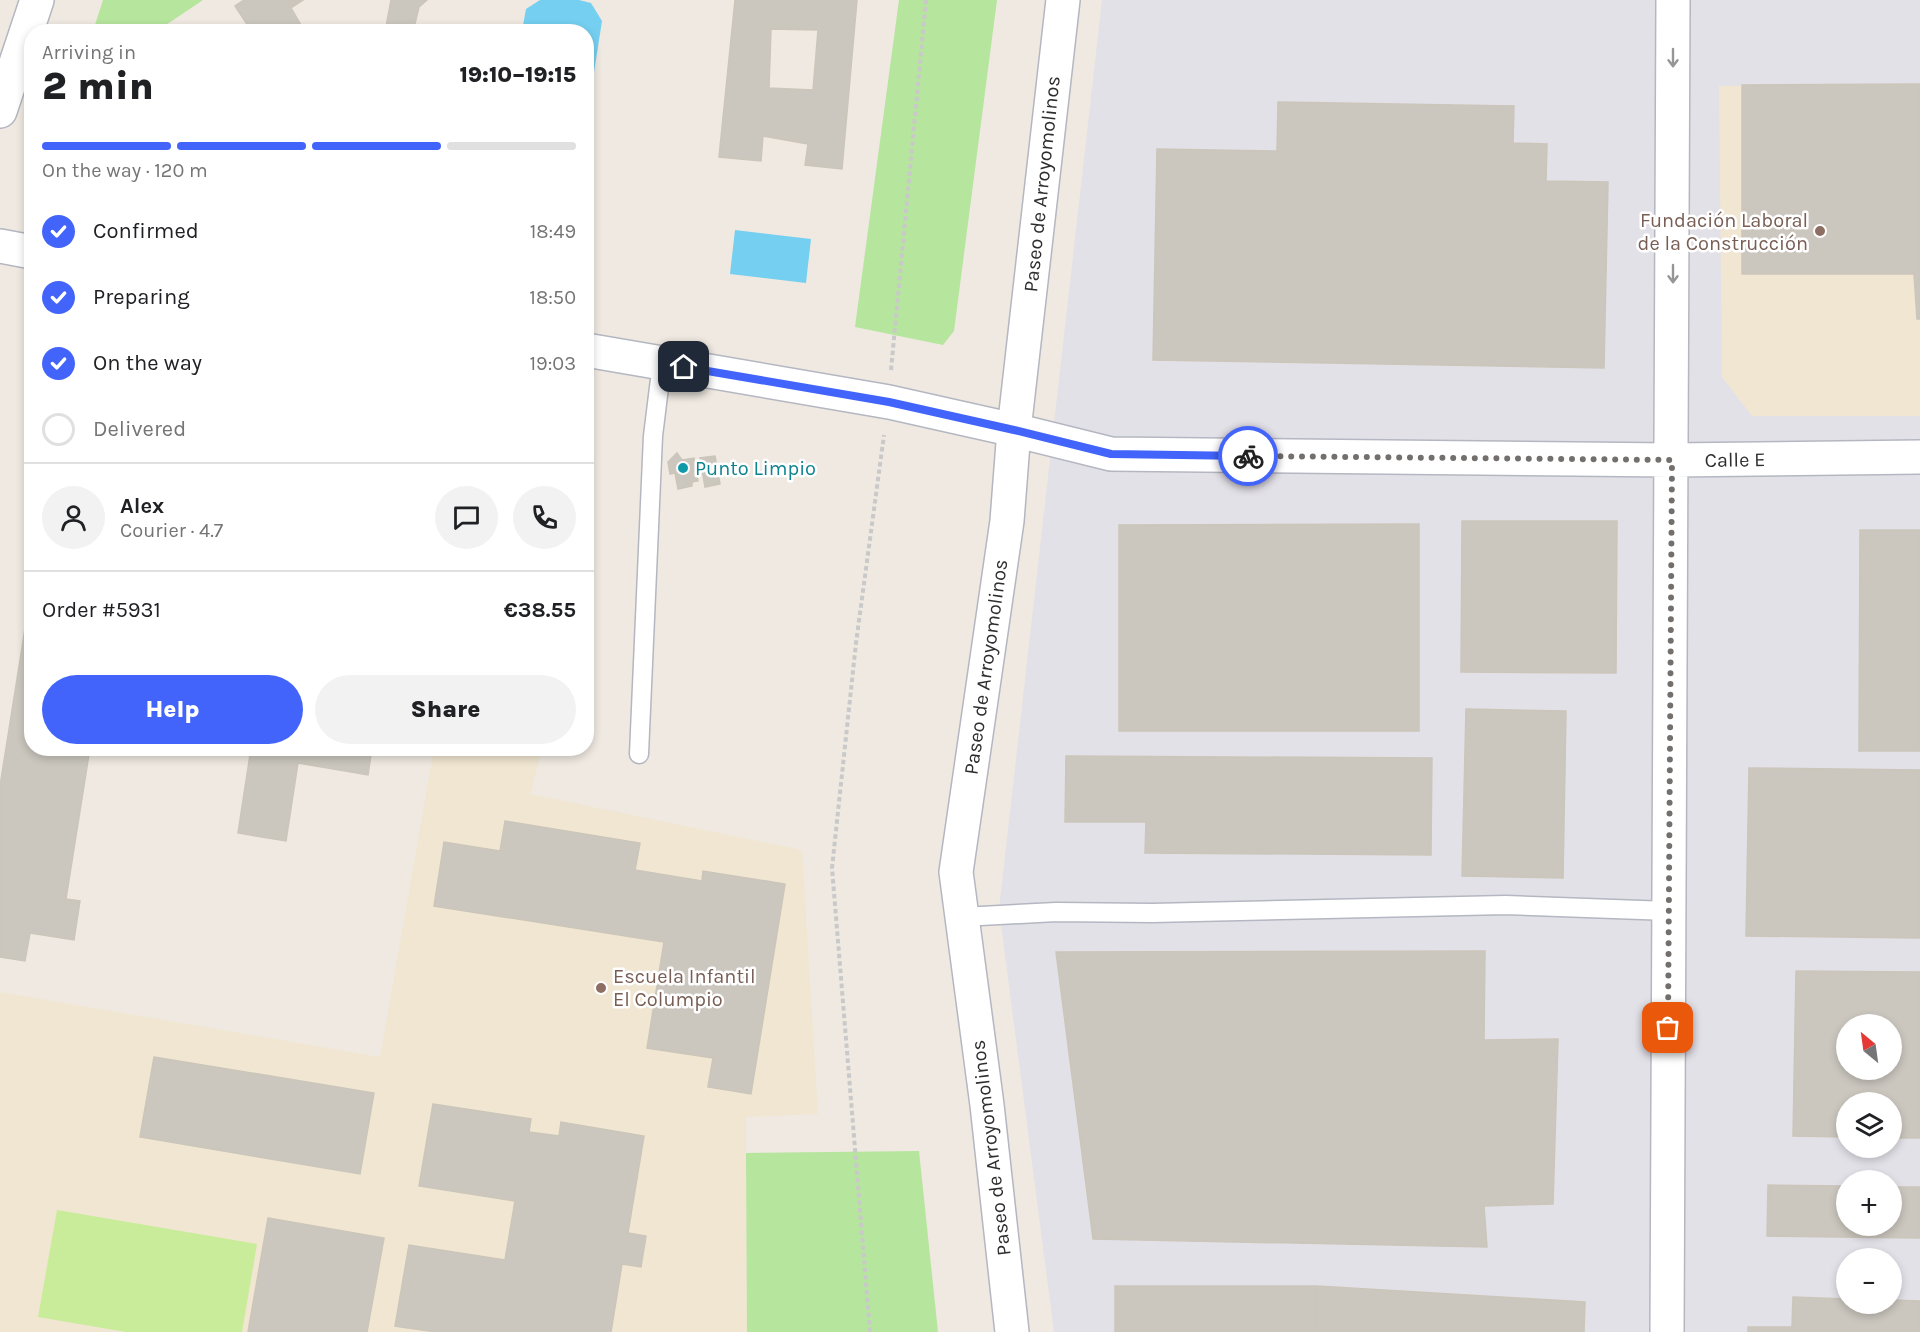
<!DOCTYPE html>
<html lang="en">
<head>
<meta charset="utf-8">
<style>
	:root { --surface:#fff; --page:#f2f2f2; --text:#202124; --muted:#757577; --line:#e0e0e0; --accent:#4264fb }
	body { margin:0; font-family:Karla,sans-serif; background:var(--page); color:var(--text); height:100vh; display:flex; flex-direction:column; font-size:22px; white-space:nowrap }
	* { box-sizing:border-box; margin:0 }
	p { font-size:20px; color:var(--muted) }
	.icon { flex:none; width:33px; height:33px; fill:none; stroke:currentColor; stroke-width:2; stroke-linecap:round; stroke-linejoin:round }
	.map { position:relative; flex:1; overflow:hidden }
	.side { position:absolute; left:24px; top:24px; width:570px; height:732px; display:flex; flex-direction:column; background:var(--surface); border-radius:24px; box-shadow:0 3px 9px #0003 }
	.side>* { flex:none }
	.needle { width:39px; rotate:331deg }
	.fabs { position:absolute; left:1836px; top:1014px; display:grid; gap:12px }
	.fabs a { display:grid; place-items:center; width:66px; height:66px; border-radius:50%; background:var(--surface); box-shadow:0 3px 9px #0003; font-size:30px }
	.pin { position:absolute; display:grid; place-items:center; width:51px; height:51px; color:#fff; margin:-26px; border-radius:12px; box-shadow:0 3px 9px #0006 }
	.courier { position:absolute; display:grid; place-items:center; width:60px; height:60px; margin:-30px; border:4px solid #4264fb; border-radius:50%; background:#fff; color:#222; box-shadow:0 2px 8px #0007 }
	.head em { font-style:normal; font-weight:800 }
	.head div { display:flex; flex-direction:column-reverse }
	.head { display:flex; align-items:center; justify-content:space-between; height:102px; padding:0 18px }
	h1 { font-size:39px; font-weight:800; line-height:45px }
	.bar { display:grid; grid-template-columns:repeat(4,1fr); gap:9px 6px; align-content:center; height:72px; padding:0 18px }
	.bar i { height:8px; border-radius:4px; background:var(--line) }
	.bar .current { background:var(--accent) }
	.bar p { grid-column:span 4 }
	.line { display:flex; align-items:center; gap:15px; padding:0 18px; border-top:2px solid var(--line) }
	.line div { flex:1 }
	.round { display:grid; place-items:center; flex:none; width:63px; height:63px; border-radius:32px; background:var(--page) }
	ol { padding:0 18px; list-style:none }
	li { display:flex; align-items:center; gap:18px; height:66px }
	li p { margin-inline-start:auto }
	li .icon { padding:6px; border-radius:50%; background:var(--accent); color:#fff; stroke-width:4 }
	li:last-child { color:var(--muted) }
	li i { width:33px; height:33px; border:3px solid var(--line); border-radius:50% }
	.button { display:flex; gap:12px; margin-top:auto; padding:12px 18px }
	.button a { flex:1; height:69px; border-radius:36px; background:var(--accent); color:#fff; font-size:24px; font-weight:800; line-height:69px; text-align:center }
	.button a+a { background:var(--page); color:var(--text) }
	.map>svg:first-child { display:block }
	.industrial { fill:#e3e1e8; fill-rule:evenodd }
	.education { fill:#f0e6d1 }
	.green { fill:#b6e59e }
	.pitch { fill:#c9ec9a }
	.water { fill:#75cff0 }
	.building { fill:#cbc7bf; stroke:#cbc5ba; stroke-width:1.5; fill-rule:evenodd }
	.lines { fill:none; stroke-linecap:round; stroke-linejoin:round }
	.service-casing { stroke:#b4b7c1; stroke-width:21 }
	.minor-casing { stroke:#b4b7c1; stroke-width:36 }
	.path { stroke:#c9c9c9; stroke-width:4; stroke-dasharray:4.5 3; stroke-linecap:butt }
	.service { stroke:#fff; stroke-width:18 }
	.minor { stroke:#fff; stroke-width:33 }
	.oneway { stroke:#969696 }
	.done { stroke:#726f6d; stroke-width:6; stroke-dasharray:0 10.8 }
	.route { stroke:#4264fb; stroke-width:8 }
	.education-dot { fill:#8d6e63; stroke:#fff; stroke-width:2 }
	.culture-dot { fill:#0f9aa8; stroke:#fff; stroke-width:2 }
	.labels { text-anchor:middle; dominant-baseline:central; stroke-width:5; stroke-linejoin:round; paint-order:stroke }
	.street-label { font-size:20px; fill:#2e2e2e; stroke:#fff }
	.education-label { font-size:20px; fill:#785e54; stroke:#fff; text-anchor:end }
	.culture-label { font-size:20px; fill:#0d838f; stroke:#fff; text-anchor:start }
</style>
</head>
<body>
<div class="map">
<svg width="1920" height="1332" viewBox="0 0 1920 1332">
	<rect width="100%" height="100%" fill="#efe9e1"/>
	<path class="industrial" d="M1102,0h818v1332h-866l-55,-423zM1846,1024h46v46h-46zM1846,1102h46v46h-46zM1846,1180h46v46h-46zM1846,1258h46v46h-46z"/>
	<path class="education" d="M1920,84v332h-168l-30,-39 -3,-291z
		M434,749h108l-12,45 272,56 16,264 -72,3 1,215h-747v-340l380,65z"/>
	<path class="green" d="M103,0h100l-46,31h-64z
		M899,0h98l-43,331 -11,14 -88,-18z
		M919,1151l19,181h-191l-1,-179z"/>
	<path class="pitch" d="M57,1210l200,34 -15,88h-116l-88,-15z"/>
	<path class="water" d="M540,0h39l12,3 11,18 -15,96 -1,-85 -64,-1 4,-22z
		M735,230l76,9 -5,44 -76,-9z"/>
	<path class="building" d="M244,0h59l-12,8 10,17 -9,7h-40l-17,-26z
		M391,0h36l-8,7 -6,25h-28z
		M735,0h122l-15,169 -37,-4 3,-21 -45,-8 -2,25 -42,-4zM771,29l47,1 -5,60 -44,-2z
		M1920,84v235h-3l-3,-45h-172v-189z
		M1278,102l236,4 -1,37 34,1 -1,37 62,1 -4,186 -451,-8 4,-211 120,2z
		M677,453l5,7 12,-2 4,23 -6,1v4l-14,3 -3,-16 -5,1 -2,-12z
		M715,456l5,28 -15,3 -5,-29z
		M1462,521h155l-1,152 -155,-1z
		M1419,524v207h-300v-206z
		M1860,530h60v221h-61z
		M30,597l2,151h58l-24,151 14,2 -6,39 -44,-7 -5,28 -25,-4v-171z
		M1466,709l100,2 -3,167 -101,-2z
		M251,748h121l-4,27 -70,-12 -12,78 -48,-8z
		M1066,756l366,2 -1,97 -286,-2 1,-31h-81z
		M1749,768l171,2v168l-174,-2z
		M505,821l135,22 -5,27 67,11 1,-10 82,13 -34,210 -43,-7 5,-29 -66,-10 17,-106 -230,-36 10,-64 56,9z
		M1485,951l-1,89 74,-1 -5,165 -69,2 3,41 -394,-8 -37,-287z
		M1796,971l124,1v166h-28v-36h-46v35l-53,-1zM1846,1024h46v46h-46z
		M154,1057l220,36 -14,81 -220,-37z
		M433,1104l98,15 -2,13 30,4 2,-14 83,14 -16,97 18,3 -5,31 -19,-3 -11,68h-175l-41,-6 14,-81 96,15 10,-59 -96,-15z
		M1768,1185l78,1v40h46v-39h28v51l-153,-2z
		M268,1218l116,20 -17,94h-119z
		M1115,1286h202l-1,46h-201z
		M1317,1286l268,16 -1,30h-268z
		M1793,1297l53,2v5h46v-4l28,1v31h-172v-5h44z"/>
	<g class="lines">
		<g class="service-casing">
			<path id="service" d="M639,754l14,-318 9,-73
				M962,917l94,-5 96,1 354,-8 163,6"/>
		</g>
		<g class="minor-casing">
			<path id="minor" d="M0,111l37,-111
				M0,246l32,6
				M586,350l303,52 125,28 97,24 561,6 248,-3
				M1012,1332l-25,-227 -31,-233 51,-351 7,-91 49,-430
				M1667,1332l6,-1332"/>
		</g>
		<path class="path" d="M891,370l35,-370
			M870,1332l-38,-464 24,-225 28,-208"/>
		<use href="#service" class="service"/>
		<use href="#minor" class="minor"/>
	</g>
	<defs><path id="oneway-shaft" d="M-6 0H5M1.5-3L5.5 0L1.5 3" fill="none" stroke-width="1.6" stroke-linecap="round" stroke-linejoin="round" transform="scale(1.5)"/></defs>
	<g class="oneway">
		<use href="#oneway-shaft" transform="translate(1673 58) rotate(90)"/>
		<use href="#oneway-shaft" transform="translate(1673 274) rotate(90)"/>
	</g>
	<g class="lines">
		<path class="done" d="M1248,456l424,4 -4,568"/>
		<path class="route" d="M684,367l205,35 125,28 97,24 137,2"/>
	</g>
	<g class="education-dot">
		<circle cx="1820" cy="231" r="6"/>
		<circle cx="601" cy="988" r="6"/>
	</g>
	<circle class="culture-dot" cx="683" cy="468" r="6"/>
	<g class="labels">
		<g class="street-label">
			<text transform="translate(1042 184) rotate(-84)">Paseo de Arroyomolinos</text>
			<text transform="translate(1735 460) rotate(-1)">Calle E</text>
			<text transform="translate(986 667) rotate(-82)">Paseo de Arroyomolinos</text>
			<text transform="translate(991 1148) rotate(-97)">Paseo de Arroyomolinos</text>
		</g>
		<g class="education-label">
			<text x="1808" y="220">Fundación Laboral<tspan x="1808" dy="23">de la Construcción</tspan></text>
			<text x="613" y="976" text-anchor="start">Escuela Infantil<tspan x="613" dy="23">El Columpio</tspan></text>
		</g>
		<g class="culture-label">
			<text x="695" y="468">Punto Limpio</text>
		</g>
	</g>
</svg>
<div class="fabs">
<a><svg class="needle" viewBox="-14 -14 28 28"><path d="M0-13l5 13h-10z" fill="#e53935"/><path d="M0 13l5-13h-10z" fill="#757577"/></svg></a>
<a><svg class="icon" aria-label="layers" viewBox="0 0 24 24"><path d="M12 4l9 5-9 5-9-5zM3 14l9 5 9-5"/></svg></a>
<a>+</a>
<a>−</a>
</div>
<div class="pin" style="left:1668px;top:1028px;background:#ea580c"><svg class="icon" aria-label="bag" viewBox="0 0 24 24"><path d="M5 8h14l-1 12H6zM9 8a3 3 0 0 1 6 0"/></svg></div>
<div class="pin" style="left:684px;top:367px;background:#1f2937"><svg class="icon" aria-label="home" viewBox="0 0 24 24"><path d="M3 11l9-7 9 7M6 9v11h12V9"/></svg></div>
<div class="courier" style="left:1248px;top:456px"><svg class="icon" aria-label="bike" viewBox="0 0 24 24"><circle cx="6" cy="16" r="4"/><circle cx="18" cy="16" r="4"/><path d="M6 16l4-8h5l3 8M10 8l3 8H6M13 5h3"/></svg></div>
<section class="side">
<div class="head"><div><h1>2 min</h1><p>Arriving in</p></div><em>19:10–19:15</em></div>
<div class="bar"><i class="current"></i><i class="current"></i><i class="current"></i><i></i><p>On the way · 120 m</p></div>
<ol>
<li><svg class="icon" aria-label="check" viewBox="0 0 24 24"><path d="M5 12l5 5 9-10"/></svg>Confirmed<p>18:49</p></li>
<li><svg class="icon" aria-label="check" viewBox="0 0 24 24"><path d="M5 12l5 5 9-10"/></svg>Preparing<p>18:50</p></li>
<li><svg class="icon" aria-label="check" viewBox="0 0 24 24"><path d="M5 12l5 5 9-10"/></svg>On the way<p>19:03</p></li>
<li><i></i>Delivered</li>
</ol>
<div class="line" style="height:108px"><a class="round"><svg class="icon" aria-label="person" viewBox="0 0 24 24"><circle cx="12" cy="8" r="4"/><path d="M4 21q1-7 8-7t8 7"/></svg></a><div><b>Alex</b><p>Courier · 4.7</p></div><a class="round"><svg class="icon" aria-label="chat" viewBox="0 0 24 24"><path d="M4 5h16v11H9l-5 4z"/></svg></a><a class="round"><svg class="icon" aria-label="phone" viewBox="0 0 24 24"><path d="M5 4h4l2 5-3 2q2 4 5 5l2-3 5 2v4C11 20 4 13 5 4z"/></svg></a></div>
<div class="line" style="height:78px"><div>Order #5931</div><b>€38.55</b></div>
<div class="button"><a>Help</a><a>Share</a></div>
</section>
</div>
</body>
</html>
